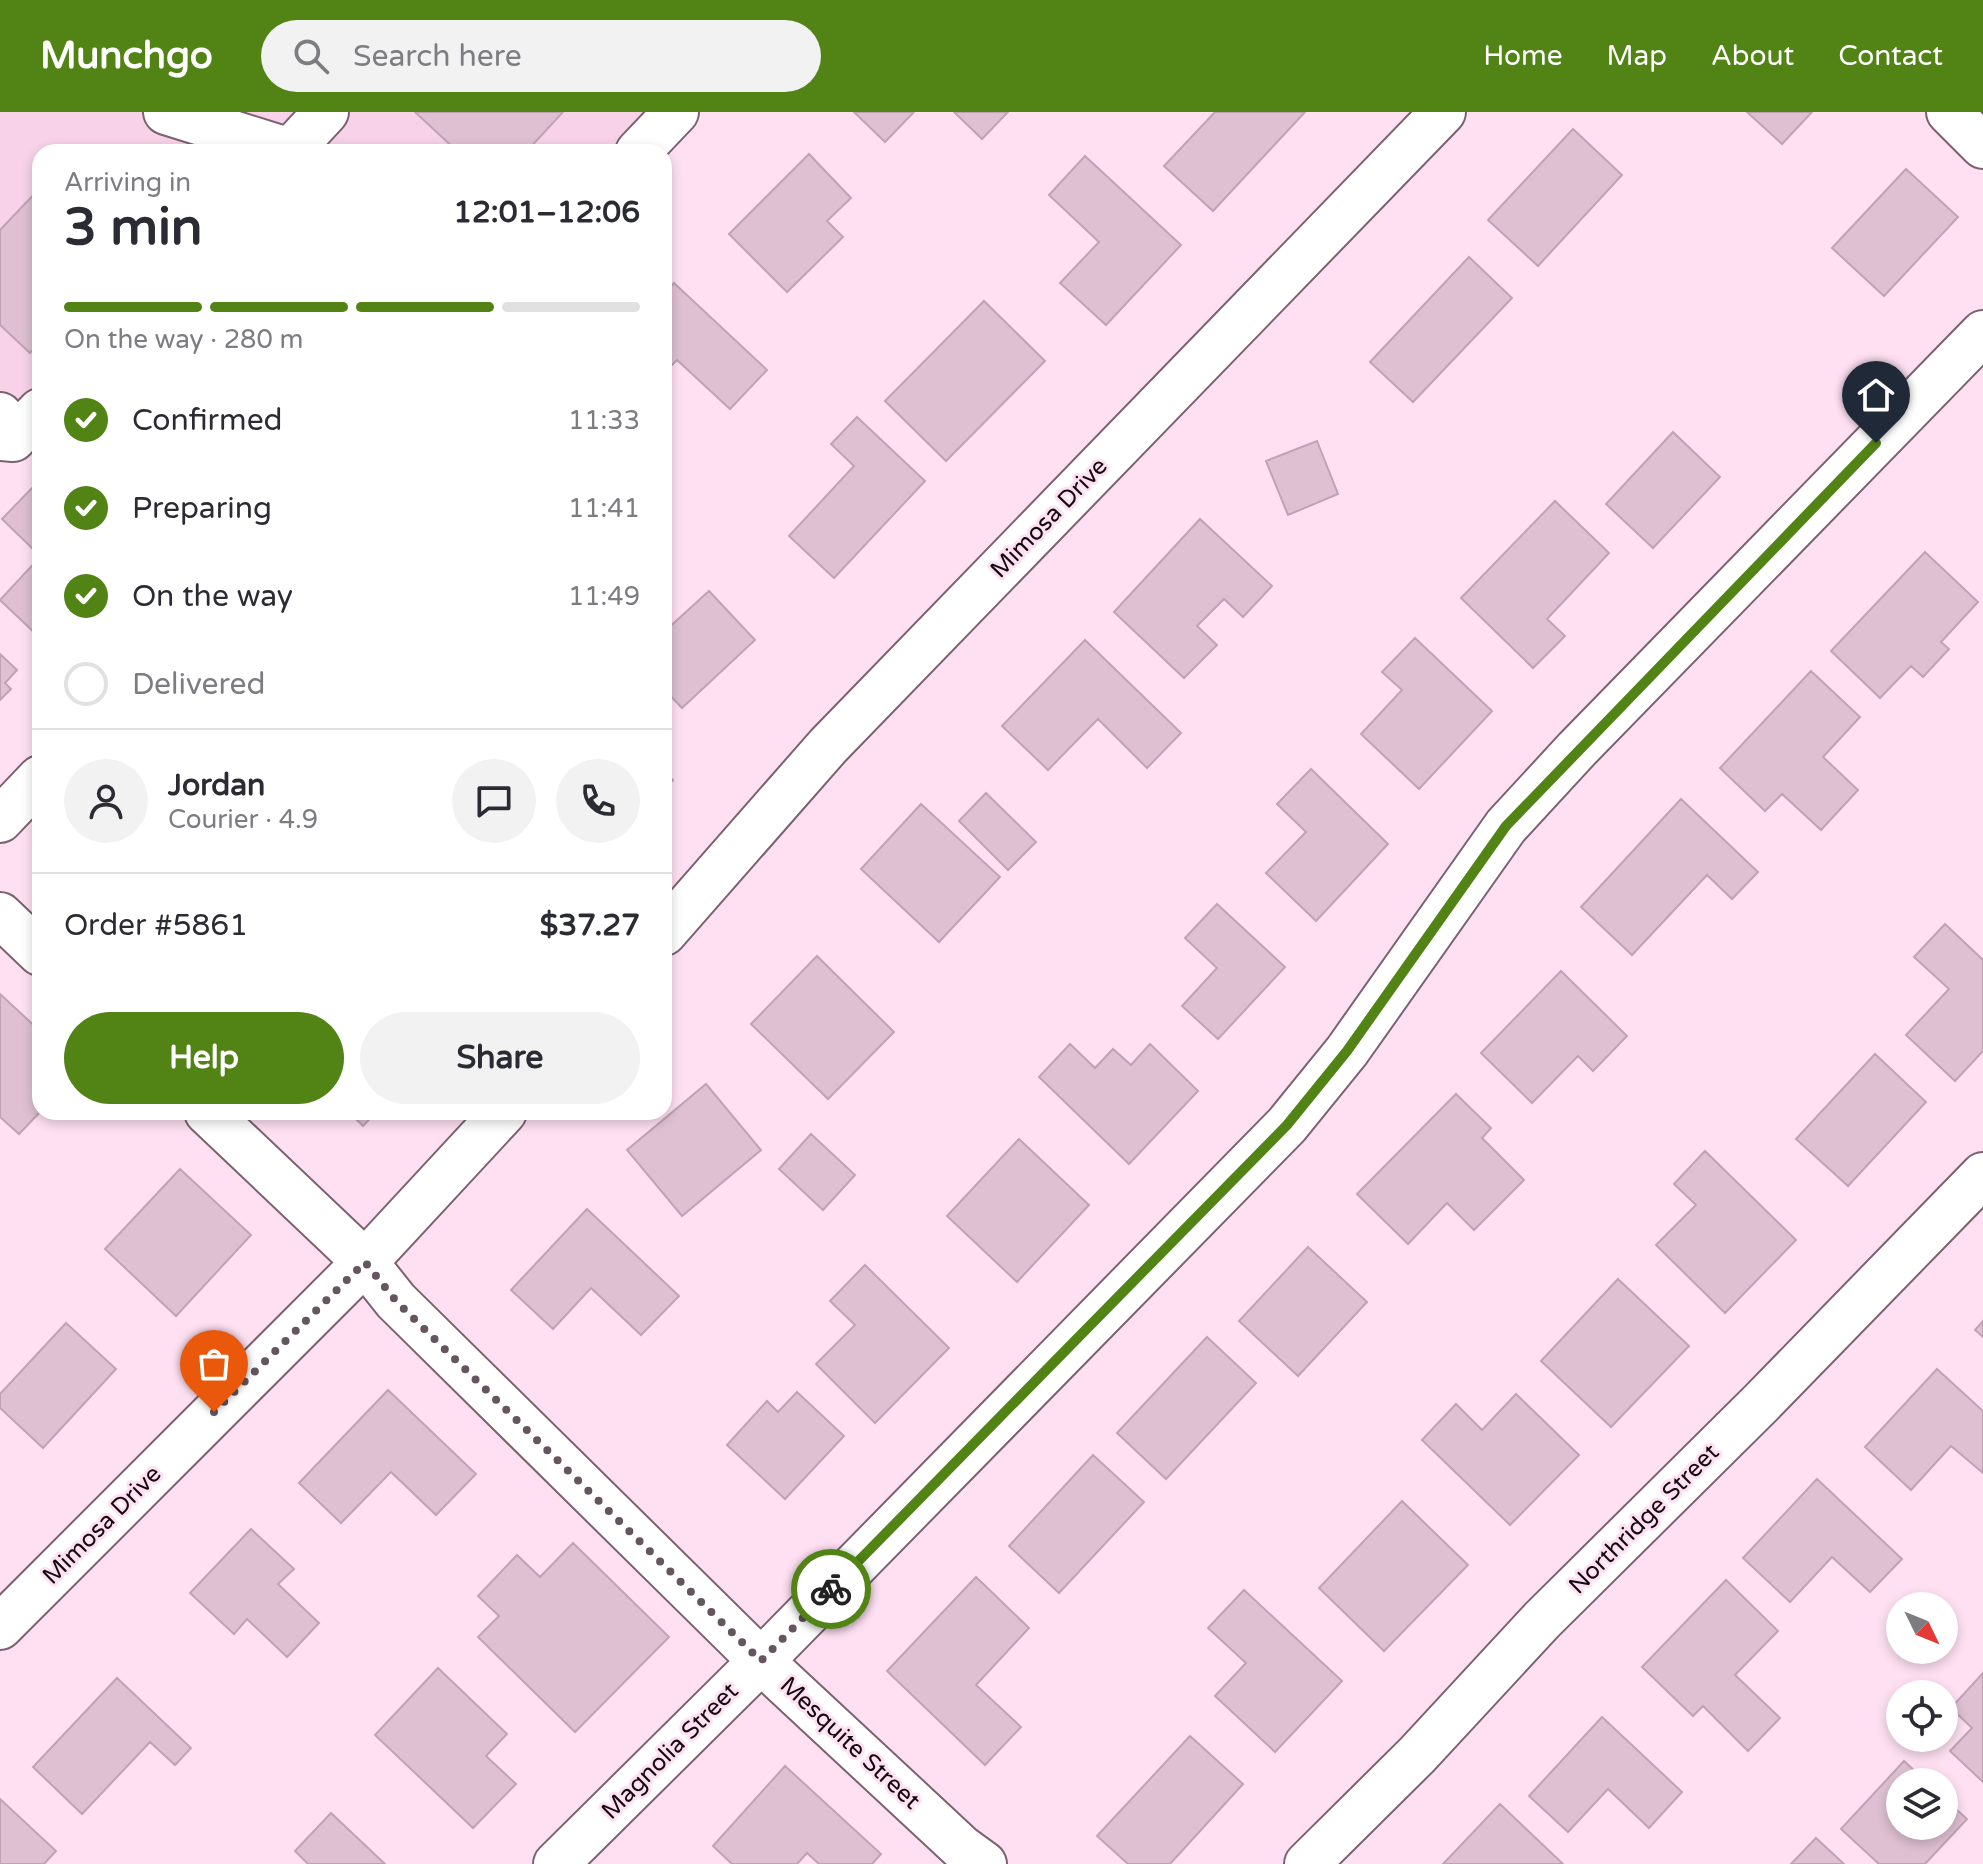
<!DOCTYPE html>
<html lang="en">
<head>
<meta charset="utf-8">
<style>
	:root { --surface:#fff; --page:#f2f2f3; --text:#2b2b33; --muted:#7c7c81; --line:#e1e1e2; --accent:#528315 }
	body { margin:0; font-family:"Varela Round",sans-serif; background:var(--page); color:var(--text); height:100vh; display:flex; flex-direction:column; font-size:30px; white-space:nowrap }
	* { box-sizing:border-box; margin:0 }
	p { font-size:26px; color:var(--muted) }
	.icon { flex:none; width:44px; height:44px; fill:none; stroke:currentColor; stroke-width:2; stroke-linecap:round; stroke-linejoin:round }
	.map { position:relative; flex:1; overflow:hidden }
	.sheet { position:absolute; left:32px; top:32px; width:640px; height:976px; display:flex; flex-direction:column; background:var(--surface); border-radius:24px; box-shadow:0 4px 12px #0003 }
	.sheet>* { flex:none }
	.needle { width:52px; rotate:133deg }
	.buttons { position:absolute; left:1886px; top:1480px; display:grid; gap:16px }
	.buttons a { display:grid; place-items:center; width:72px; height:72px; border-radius:50%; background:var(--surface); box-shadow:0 4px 12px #0003; font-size:40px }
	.pin { position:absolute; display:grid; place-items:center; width:68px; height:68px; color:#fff; margin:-82px -34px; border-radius:50% 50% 50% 0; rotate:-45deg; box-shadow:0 0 8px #0007 }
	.pin .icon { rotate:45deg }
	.courier { position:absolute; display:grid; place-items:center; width:80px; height:80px; margin:-40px; border:6px solid #528315; border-radius:50%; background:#fff; color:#222; box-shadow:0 2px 10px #0007 }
	.head em { font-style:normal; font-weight:700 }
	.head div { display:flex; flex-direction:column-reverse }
	.head { display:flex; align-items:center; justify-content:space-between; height:136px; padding:0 32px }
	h1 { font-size:52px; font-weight:700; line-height:60px }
	.bar { display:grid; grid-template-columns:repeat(4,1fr); gap:12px 8px; align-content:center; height:96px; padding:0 32px }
	.bar i { height:10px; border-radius:6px; background:var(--line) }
	.bar .on { background:var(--accent) }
	.bar p { grid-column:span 4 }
	.line { display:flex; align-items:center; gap:20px; padding:0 32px; border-top:2px solid var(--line) }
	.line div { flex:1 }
	.round { display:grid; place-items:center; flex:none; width:84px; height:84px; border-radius:42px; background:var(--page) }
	ol { padding:0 32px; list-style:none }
	li { display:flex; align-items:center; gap:24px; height:88px }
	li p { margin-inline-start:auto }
	li .icon { padding:8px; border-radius:50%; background:var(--accent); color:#fff; stroke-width:4 }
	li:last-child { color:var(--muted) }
	li i { width:44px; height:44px; border:4px solid var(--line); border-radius:50% }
	.primary-button { display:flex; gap:16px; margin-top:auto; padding:16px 32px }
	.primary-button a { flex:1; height:92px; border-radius:48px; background:var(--accent); color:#fff; font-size:32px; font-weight:700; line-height:92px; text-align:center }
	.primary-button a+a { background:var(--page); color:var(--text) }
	header { display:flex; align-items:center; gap:48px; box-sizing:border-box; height:112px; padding:0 40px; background:var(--accent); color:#fff }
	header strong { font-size:38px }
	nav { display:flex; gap:44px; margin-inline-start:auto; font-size:28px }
	.search { width:560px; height:72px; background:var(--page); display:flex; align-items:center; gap:20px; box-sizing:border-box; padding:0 28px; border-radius:44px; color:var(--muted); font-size:30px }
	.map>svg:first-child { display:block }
	.built { fill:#f7d2e8 }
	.building { fill:#dec0d2; stroke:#bfa3b4; stroke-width:2 }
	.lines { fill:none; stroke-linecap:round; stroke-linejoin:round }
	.minor-casing { stroke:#7c6271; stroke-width:48 }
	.tertiary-casing { stroke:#7c6271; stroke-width:48 }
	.minor { stroke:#fff; stroke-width:44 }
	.tertiary { stroke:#fff; stroke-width:44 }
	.done { stroke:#65555f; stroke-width:8; stroke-dasharray:0 14.4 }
	.route { stroke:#528315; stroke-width:10 }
	.labels { text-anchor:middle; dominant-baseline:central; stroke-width:6; stroke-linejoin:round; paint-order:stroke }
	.street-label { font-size:24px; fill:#130a10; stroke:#fee0f2 }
</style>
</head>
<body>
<header>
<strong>Munchgo</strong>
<div class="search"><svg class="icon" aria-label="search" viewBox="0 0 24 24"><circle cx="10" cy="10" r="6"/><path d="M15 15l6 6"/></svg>Search here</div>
<nav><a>Home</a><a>Map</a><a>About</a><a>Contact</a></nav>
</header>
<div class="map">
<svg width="1983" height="1752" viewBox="0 0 1983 1752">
	<rect width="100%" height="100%" fill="#fee0f2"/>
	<path class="built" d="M0,0h646l-39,40h-567v282l-40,-38z"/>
	<path class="building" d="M415,0h148l-37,40h-68z
		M854,0h60l-29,30z
		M954,0h54l-26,27z
		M1215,0h90l-92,99 -49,-45z
		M1747,0h65l-30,32z
		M1573,17l49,46 -84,91 -50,-46z
		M809,42l42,44 -24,23 16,16 -56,55 -58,-58z
		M1085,44l96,89 -75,80 -46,-42 39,-41 -50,-47z
		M1906,57l52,48 -74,79 -52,-48z
		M40,76v154l-10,11 -30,-28v-95z
		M1469,145l43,41 -99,104 -43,-40z
		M674,171l93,87 -37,39 -53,-49 -13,13v-79z
		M984,189l61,60 -99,100 -61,-60z
		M857,305l68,64 -91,97 -45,-42 65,-70 -23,-22z
		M1673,320l47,45 -67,71 -47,-44z
		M1317,329l21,53 -50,21 -22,-54z
		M33,375l7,7v62l-38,-37z
		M1555,389l54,52 -62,66 18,17 -32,32 -72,-70z
		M1200,407l72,67 -29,31 -19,-18 -27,27 20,19 -33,33 -70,-66z
		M1925,440l53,50 -37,40 8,7 -26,28 -12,-11 -31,32 -49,-47z
		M40,445v81l-40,-38z
		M709,479l46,49 -73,68 -18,-19v-57z
		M1415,526l77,73 -73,78 -58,-55 41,-44 -20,-18z
		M1085,528l96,93 -34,35 -49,-49 -50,51 -46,-44z
		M0,542l17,16 -12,13 6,6 -11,11z
		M1811,559l49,46 -37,40 35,33 -37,40 -39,-36 -17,17 -45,-43z
		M1311,657l77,75 -72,77 -50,-48 40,-41 -29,-28z
		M664,660l9,8 -9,10z
		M986,681l50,49 -28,28 -49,-49z
		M1681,687l77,73 -26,27 -25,-24 -75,80 -51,-48z
		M921,692l79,73 -61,65 -78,-73z
		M1217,792l68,63 -67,72 -36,-33 35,-38 -32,-30z
		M1945,812l38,36v91l-28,30 -49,-46 43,-46 -35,-32z
		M817,844l77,76 -66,67 -77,-75z
		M1561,859l66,65 -34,35 -15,-15 -46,47 -51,-50z
		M0,882l40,37v81l-21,22 -19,-17z
		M1070,932l25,24 18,-19 18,16 19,-21 48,47 -69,73 -90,-87z
		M1875,942l51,48 -78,84 -52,-47z
		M706,972l55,66 -79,66 -55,-66z
		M1456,982l35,34 -9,10 42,42 -50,50 -27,-27 -39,41 -51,-50z
		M349,1000h27l-13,14z
		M811,1022l44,41 -32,35 -44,-41z
		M1019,1027l70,66 -72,77 -70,-66z
		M1705,1039l91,89 -71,73 -69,-68 40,-40 -22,-21z
		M180,1057l71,66 -75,81 -71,-67z
		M587,1097l92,87 -38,39 -50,-47 -38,41 -42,-39z
		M1308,1135l59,55 -69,74 -59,-55z
		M865,1153l84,83 -74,75 -59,-59 39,-39 -25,-24z
		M1618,1167l71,67 -78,81 -70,-66z
		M1983,1209v16l-8,-7z
		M66,1211l50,46 -73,79 -43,-40v-14z
		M1207,1225l49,46 -90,96 -49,-46z
		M1937,1257l46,42v62l-32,-27 -40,44 -46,-43z
		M388,1278l88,84 -40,41 -45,-43 -50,51 -42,-40z
		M797,1280l47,44 -59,63 -58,-54 40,-44 11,11z
		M1516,1282l63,61 -69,70 -88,-85 34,-36 26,26z
		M1093,1343l51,47 -85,91 -50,-47z
		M1817,1367l85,80 -32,33 -38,-35 -42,45 -47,-44z
		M1402,1389l66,64 -84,86 -65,-63z
		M251,1417l43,40 -16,15 41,39 -32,34 -40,-38 -13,15 -44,-41z
		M573,1431l96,94 -94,95 -97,-95 21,-21 -21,-20 39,-41 23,22z
		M976,1465l53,51 -53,57 45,42 -36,38 -98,-94z
		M1726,1468l52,51 -43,44 45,43 -32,33 -45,-45 -10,10 -51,-49z
		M1244,1478l98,91 -67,71 -60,-56 31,-33 -38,-35z
		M438,1556l69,66 -21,22 30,28 -43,44 -98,-93z
		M1983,1561v109l-33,-31 22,-23 -21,-20z
		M117,1566l74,70 -16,17 -25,-23 -68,72 -49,-47z
		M1602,1605l80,75 -33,36 -41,-39 -40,43 -39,-36z
		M1190,1624l53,48 -73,80h-42l-31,-28z
		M1904,1649l23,21h-27v44h44v-28l23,21 -42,45h-46l-38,-35z
		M785,1654l96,88 -9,10h-53l-12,-11 -10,11h-65l-19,-18z
		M0,1687l56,52 -12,13h-44z
		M1500,1692l63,60h-120z
		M331,1701l54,51h-77l-13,-13z
		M1816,1726l28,26h-53z"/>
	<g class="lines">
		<g class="minor-casing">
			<path id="minor" d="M166,0l124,39
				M289,40l37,-40
				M638,40l38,-40
				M0,303l13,24 -13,-1
				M13,327l27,-28
				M0,708l40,-42
				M0,803l40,38
				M664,821l164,-187 615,-634
				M207,1000l158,150 31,39 365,360 201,187 22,16
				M0,1515l365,-365 139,-150
				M556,1752l205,-203 526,-536 60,-74 159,-225 71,-77 406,-416
				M1307,1752l110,-109 125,-135 220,-218 221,-227"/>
		</g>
		<g class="tertiary-casing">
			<path id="tertiary" d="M1949,0l34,34"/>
		</g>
		<use href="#minor" class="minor"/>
		<use href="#tertiary" class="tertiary"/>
	</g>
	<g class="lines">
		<path class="done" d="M214,1300l151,-150 31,39 365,360 70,-72"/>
		<path class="route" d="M831,1477l456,-464 60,-74 159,-225 370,-383"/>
	</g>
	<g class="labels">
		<g class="street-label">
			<text transform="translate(1049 406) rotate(-46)">Mimosa Drive</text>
			<text transform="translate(1644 1407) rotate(-45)">Northridge Street</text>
			<text transform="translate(102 1413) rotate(-45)">Mimosa Drive</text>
			<text transform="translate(850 1631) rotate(43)">Mesquite Street</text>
			<text transform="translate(670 1639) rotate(-45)">Magnolia Street</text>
		</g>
	</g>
</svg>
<div class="buttons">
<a><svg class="needle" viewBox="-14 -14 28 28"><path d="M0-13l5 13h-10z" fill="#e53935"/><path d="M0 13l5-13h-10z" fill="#7c7c81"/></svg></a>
<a><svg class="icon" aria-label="locate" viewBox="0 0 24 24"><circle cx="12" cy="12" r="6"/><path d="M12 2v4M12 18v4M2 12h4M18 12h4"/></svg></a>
<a><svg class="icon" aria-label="layers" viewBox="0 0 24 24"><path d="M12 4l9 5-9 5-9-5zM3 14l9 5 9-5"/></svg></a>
</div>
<div class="pin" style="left:214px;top:1300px;background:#ea580c"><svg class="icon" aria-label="bag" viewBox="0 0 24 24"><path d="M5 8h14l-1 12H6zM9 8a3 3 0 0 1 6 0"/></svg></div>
<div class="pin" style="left:1876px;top:331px;background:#1f2937"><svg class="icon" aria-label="home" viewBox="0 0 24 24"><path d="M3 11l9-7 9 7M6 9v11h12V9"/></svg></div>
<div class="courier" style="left:831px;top:1477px"><svg class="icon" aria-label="bike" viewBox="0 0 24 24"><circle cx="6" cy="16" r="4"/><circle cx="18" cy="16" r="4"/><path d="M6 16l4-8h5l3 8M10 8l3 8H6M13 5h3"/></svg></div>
<section class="sheet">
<div class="head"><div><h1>3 min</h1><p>Arriving in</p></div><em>12:01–12:06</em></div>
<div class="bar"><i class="on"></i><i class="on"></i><i class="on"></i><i></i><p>On the way · 280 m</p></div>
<ol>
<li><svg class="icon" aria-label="check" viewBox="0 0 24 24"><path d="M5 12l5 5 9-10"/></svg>Confirmed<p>11:33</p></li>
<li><svg class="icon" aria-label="check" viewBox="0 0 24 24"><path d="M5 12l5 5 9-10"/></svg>Preparing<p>11:41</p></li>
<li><svg class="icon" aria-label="check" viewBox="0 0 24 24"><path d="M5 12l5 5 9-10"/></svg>On the way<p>11:49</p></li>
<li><i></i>Delivered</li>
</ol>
<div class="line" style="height:144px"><a class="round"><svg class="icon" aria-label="person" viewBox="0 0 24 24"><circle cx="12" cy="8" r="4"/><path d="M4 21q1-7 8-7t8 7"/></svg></a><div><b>Jordan</b><p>Courier · 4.9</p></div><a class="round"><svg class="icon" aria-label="chat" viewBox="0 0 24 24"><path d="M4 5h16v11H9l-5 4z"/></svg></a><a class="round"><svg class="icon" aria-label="phone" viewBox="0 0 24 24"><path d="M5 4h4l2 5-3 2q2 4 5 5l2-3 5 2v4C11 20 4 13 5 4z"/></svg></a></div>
<div class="line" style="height:104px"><div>Order #5861</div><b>$37.27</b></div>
<div class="primary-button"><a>Help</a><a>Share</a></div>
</section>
</div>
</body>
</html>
